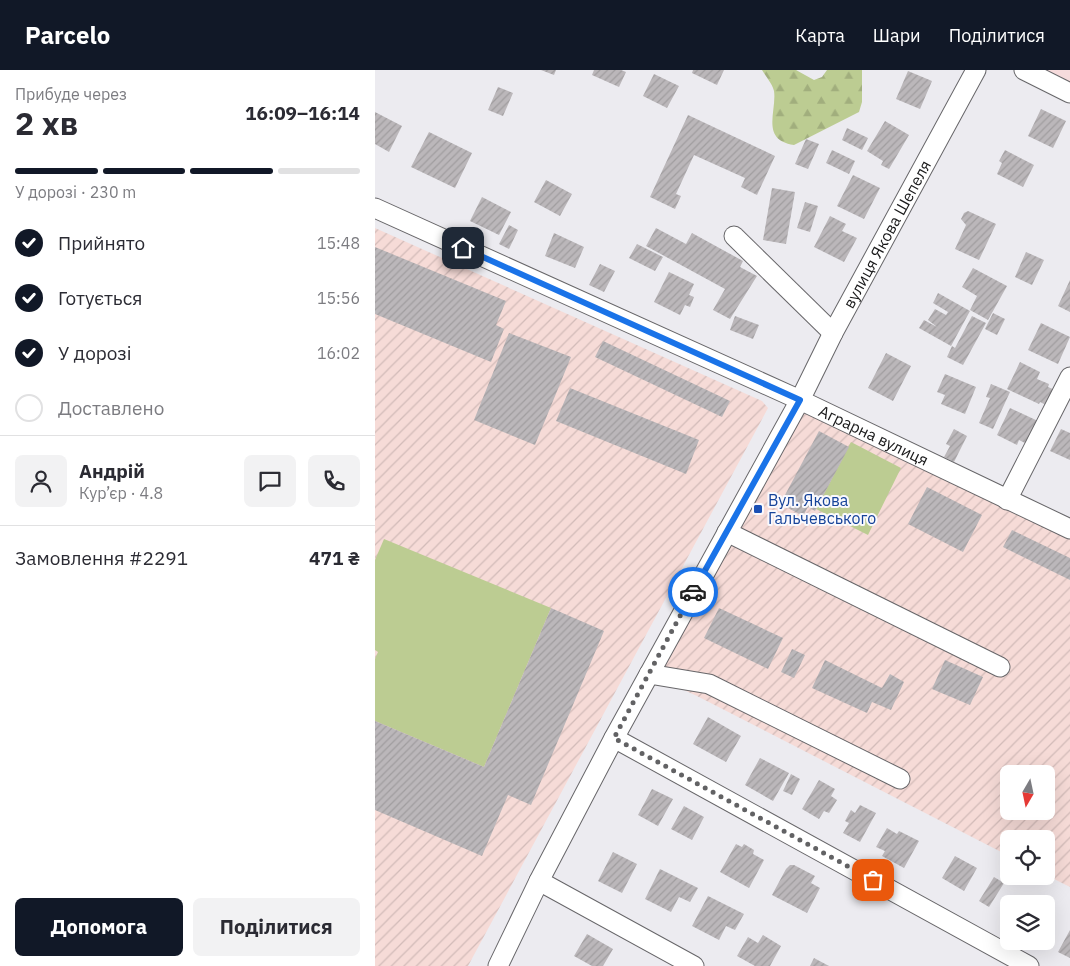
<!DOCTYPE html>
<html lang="uk">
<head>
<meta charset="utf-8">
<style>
	:root { --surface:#fff; --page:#f2f2f3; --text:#2b2b33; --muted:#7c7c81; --line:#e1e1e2; --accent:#111827 }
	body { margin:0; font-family:"IBM Plex Sans",sans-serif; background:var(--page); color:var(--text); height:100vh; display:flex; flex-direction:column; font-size:19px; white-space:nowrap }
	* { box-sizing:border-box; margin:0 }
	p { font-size:16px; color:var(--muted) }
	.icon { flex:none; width:28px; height:28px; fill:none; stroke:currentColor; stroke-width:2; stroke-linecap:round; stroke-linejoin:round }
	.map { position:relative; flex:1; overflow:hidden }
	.sheet { display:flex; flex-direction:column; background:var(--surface); width:375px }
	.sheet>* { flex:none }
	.needle { width:32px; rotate:189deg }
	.fabs { position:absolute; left:625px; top:695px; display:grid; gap:10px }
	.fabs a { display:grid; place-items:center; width:55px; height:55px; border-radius:8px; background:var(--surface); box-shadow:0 5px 20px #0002; font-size:25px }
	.pin { position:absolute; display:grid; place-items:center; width:42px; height:42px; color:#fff; margin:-21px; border-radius:10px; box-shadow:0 2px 8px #0006 }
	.courier { position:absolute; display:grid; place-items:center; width:50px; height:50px; margin:-25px; border:4px solid #1a73e8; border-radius:50%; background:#fff; color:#222; box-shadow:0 1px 6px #0007 }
	.overview em { font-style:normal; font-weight:800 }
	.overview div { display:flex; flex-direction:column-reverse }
	.overview { display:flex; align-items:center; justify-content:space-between; height:85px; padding:0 15px }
	h1 { font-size:32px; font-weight:800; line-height:38px }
	.bar { display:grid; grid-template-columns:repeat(4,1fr); gap:8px 5px; align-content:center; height:60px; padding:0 15px }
	.bar i { height:6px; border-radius:4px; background:var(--line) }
	.bar .current { background:var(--accent) }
	.bar p { grid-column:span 4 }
	.line { display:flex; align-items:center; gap:12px; padding:0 15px; border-top:1px solid var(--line) }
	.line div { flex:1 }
	.round { display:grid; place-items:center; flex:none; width:52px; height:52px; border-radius:8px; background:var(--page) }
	ol { padding:0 15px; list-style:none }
	li { display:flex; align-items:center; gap:15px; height:55px }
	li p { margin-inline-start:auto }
	li .icon { padding:5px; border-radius:50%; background:var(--accent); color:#fff; stroke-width:4 }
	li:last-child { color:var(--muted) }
	li i { width:28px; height:28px; border:2px solid var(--line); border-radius:50% }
	.primary-button { display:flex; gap:10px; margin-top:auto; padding:10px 15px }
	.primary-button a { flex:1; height:58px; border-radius:8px; background:var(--accent); color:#fff; font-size:20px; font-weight:800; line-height:58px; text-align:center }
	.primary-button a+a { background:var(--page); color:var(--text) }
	header { display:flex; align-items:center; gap:30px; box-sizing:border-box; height:70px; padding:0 25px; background:var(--accent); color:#fff }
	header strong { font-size:24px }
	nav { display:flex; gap:28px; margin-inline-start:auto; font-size:18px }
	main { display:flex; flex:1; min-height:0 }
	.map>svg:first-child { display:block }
	.commercial { fill:#f6dbdc }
	.industrial { fill:url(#industrial-furrows); fill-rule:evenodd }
	.green { fill:#bccc92 }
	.forest { fill:url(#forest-firs) }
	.building { fill:url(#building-hatch) }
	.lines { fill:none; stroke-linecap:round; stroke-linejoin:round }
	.minor-casing { stroke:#676669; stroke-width:21 }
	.minor { stroke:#fff; stroke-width:19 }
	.done { stroke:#626264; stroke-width:5; stroke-dasharray:0 9 }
	.route { stroke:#1a73e8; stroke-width:6 }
	.transit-dot { fill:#1a4fb4; stroke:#faf9fd; stroke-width:2 }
	.labels { text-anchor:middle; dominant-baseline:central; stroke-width:4; stroke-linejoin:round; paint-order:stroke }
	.street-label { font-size:16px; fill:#181819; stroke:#faf9fd }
	.transit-label { font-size:16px; fill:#164399; stroke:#faf9fd; text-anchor:start }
</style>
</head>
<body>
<header>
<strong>Parcelo</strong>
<nav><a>Карта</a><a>Шари</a><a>Поділитися</a></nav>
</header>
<main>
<section class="sheet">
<div class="overview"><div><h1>2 хв</h1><p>Прибуде через</p></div><em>16:09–16:14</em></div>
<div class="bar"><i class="current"></i><i class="current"></i><i class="current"></i><i></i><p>У дорозі · 230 m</p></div>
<ol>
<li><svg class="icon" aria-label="check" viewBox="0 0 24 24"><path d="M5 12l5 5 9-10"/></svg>Прийнято<p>15:48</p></li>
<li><svg class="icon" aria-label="check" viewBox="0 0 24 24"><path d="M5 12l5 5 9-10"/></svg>Готується<p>15:56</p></li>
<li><svg class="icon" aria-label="check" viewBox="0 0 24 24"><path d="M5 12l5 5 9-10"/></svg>У дорозі<p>16:02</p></li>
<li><i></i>Доставлено</li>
</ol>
<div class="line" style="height:90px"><a class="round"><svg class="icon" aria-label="person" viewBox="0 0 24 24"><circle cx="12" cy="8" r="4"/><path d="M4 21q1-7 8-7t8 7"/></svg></a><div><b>Андрій</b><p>Кур’єр · 4.8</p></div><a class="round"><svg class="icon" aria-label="chat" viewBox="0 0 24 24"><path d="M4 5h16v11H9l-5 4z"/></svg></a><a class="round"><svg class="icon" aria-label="phone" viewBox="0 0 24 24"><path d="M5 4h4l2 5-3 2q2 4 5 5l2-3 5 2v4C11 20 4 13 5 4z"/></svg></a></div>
<div class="line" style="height:65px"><div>Замовлення #2291</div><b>471 ₴</b></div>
<div class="primary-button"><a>Допомога</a><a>Поділитися</a></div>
</section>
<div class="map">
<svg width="695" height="896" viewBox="0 0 695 896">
	<defs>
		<pattern id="industrial-furrows" width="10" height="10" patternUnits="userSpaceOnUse" patternTransform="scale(1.25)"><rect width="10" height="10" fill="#f6dbd7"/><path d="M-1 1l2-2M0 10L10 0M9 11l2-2" fill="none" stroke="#d2bbb8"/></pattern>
		<pattern id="forest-firs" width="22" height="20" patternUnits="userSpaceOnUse" patternTransform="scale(1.25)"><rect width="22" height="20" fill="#bccc92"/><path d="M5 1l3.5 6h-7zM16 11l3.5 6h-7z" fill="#a1ae7d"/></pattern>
		<pattern id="building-hatch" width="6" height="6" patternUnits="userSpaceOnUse" patternTransform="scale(1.25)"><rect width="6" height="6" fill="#bbb7ba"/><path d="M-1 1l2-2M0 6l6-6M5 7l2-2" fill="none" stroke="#a09d9f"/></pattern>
	</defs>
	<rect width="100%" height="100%" fill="#ecebf0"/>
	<path class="commercial" d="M663,0h32v16z"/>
	<path class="industrial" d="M0,158l387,173 6,7 -300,558h-93z
		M425,330l270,129v358l-24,-12v-36h-37v17l-312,-160 -48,-22zM634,704h37v37h-37z"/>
	<path class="green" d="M476,372l50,26 -33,67 -52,-26z
		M9,469l167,69 -67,159 -109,-46v-62l3,-7 -3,-2v-90z"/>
	<path class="forest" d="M387,0h34l18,10 8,-3 5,-7h35v32l-3,10 -65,33c-34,-5 -17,-34 -20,-54 -2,-8 -8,-14 -12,-21z"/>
	<path class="building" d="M166,0h15l-2,5z
		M219,0h27l5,2 -7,15 -27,-12z
		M318,0h31l-7,15 -25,-12z
		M533,1l24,10 -12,28 -24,-10z
		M279,4l25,12 -12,22 -24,-12z
		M123,17l15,6 -10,23 -15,-6z
		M666,39l25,12 -13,27 -25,-12z
		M0,42l27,14 -13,26 -14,-8z
		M313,45l87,41 -18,39 -16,-8 4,-9 -51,-23 -18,39 5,2 -6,13 -25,-12z
		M510,51l24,14 -20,34 -8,-4 2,-4 -16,-10z
		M472,58l21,10 -6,12 -20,-10z
		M54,62l43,21 -17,35 -44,-21z
		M431,69l13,5 -11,25 -13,-5z
		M457,80l23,11 -6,13 -23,-11z
		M630,80l29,15 -11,22 -26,-13 5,-11 -3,-2z
		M478,105l27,13 -16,31 -27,-13z
		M171,110l26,14 -12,22 -26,-14z
		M397,118l23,4 -9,52 -23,-4z
		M107,127l29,15 -12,23 -29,-14z
		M430,132l13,4 -8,26 -13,-4z
		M593,141l28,13 -17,36 -24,-11 11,-24 -5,-6 3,-6z
		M455,146l16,8 -4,7 15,7 -13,24 -30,-15z
		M134,155l9,5 -9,19 -10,-5z
		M281,158l30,16 6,-11 51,28 -3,6 17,9 -27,43 -17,-9 12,-21 -79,-43z
		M179,163l30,14 -9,21 -30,-12z
		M262,174l26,13 -8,14 -26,-13z
		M0,177l131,54 -10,24 8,4 -13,33 -116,-48z
		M651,182l18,8 -12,25 -17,-8z
		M225,194l15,7 -11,21 -15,-7z
		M598,198l34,18 -19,34 -18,-10 7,-14 -15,-9z
		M294,202l25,12 -5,11 5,2 -4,10 -5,-2 -5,10 -26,-13z
		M695,210v32l-12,-6z
		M563,223l32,18 -19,35 -32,-18 5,-8 13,7 -9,-7 7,-11 11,6 2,-3 -15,-9z
		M618,243l12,6 -8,16 -12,-6z
		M360,246l24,9 -6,14 -23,-9z
		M597,246l14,7 -23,42 -16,-8 5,-11 3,2z
		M666,253l29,14 -12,27 -30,-14z
		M134,263l62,24 -36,88 -61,-25z
		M228,271l127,60 -8,16 -127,-60z
		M511,283l25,13 -18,35 -25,-13z
		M645,292l20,10 -3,7 12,5 -1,3 7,3 -7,16 -8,-4 -1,2 -32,-15z
		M570,304l31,13 -11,27 -24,-10 4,-9 -8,-3z
		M616,314l19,8 -17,37 -14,-6 11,-25 -4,-1z
		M195,318l129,52 -13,34 -130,-53z
		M635,338l28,13 -11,23 -8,-4 -2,5 -20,-10z
		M579,359l13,7 -13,26 -10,-5 6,-11 -4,-2z
		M686,359l9,4v27l-20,-9z
		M444,361l30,16 -34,64 -7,-4 -5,9 -15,-8 5,-9 -8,-4z
		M552,417l55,28 -19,37 -55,-28z
		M637,460l58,28v22l-67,-33z
		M176,538l53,23 -73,174 -23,-10 -26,61 -107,-46v-89l109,46z
		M344,538l64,30 -15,31 -64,-31z
		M417,579l13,6 -11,23 -13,-6z
		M450,590l57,28 8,-14 14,8 -13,28 -19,-8 -5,11 -55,-25z
		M570,590l38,17 -13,28 -38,-16z
		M333,647l33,19 -15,26 -33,-18z
		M385,688l29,15 -16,28 -28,-16z
		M416,704l9,5 -8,16 -9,-4z
		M444,710l16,9 -4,7 6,4 -8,13 -5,-2 -5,8 -17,-10z
		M277,719l21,10 -15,27 -20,-11z
		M485,735l16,8 -16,29 -17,-9 6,-10 -4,-2 6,-11 4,3z
		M309,736l20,11 -12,23 -21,-11z
		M512,758l10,6 2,-3 20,10 -15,27 -22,-12 3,-5 -9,-4z
		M361,774l6,3 2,-3 10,6 -1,4 11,6 -15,28 -29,-16z
		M238,782l24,12 -15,29 -24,-12z
		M580,786l22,12 -13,23 -22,-13z
		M415,795h4l21,11 -4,7 9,5 -13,25 -35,-18 14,-26z
		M285,799l38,19 -8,14 -11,-5 -8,15 -26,-13z
		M619,807l10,6 -15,24 -10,-6z
		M652,825l15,9h-29l3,-6 7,4z
		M333,826l36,18 -9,16 -9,-4 -7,14 -27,-14z
		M634,841v15l-7,-4z
		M695,860v28l-12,-6z
		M212,864l26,15 -10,17h-11l-18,-10z
		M388,865l18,11 -11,20h-15l-18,-10 11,-19 10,6z
		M439,888l15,8h-19z"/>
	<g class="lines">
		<g class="minor-casing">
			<g id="minor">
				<path d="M649,0l46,23"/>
				<path id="s1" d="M0,138l425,192 270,129"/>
				<path d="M359,166l99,97"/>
				<path d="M632,430l63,-123"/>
				<path d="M352,462l273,135"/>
				<path d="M274,604l60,10 191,95"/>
				<path d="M239,668l415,228"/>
				<path d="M164,811l155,85"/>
				<path id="s2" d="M123,896l41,-85 75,-143 186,-338 33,-67 143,-263"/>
			</g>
		</g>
		<use href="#minor" class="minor"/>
	</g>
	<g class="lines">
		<path class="done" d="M318,522l-79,146 259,142"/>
		<path class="route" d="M88,178l337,152 -107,192"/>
	</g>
	<rect class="transit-dot" x="378" y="434" width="10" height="10" rx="2.5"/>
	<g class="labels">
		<g class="street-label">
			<text stroke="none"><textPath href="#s2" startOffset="829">вулиця Якова Шепеля</textPath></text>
			<text stroke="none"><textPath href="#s1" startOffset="548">Аграрна вулиця</textPath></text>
		</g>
		<g class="transit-label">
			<text x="393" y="430">Вул. Якова<tspan x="393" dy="18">Гальчевського</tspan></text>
		</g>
	</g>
</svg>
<div class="fabs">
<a><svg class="needle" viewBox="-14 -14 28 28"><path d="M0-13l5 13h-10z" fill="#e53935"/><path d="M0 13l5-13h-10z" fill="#7c7c81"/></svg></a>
<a><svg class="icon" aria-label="locate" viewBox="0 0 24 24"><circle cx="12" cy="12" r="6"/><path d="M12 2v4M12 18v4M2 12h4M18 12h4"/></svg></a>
<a><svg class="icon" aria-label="layers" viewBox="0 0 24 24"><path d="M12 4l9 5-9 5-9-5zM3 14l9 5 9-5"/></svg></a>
</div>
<div class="pin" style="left:498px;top:810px;background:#ea580c"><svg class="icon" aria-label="bag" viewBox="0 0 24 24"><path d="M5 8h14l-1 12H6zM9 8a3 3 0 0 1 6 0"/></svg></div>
<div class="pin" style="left:88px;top:178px;background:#1f2937"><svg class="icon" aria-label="home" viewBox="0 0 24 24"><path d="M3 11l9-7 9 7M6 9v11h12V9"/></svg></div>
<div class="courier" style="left:318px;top:522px"><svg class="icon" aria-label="car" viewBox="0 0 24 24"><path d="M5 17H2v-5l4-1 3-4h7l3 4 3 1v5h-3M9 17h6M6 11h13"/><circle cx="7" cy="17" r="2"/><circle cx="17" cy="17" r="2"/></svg></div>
</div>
</main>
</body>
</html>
